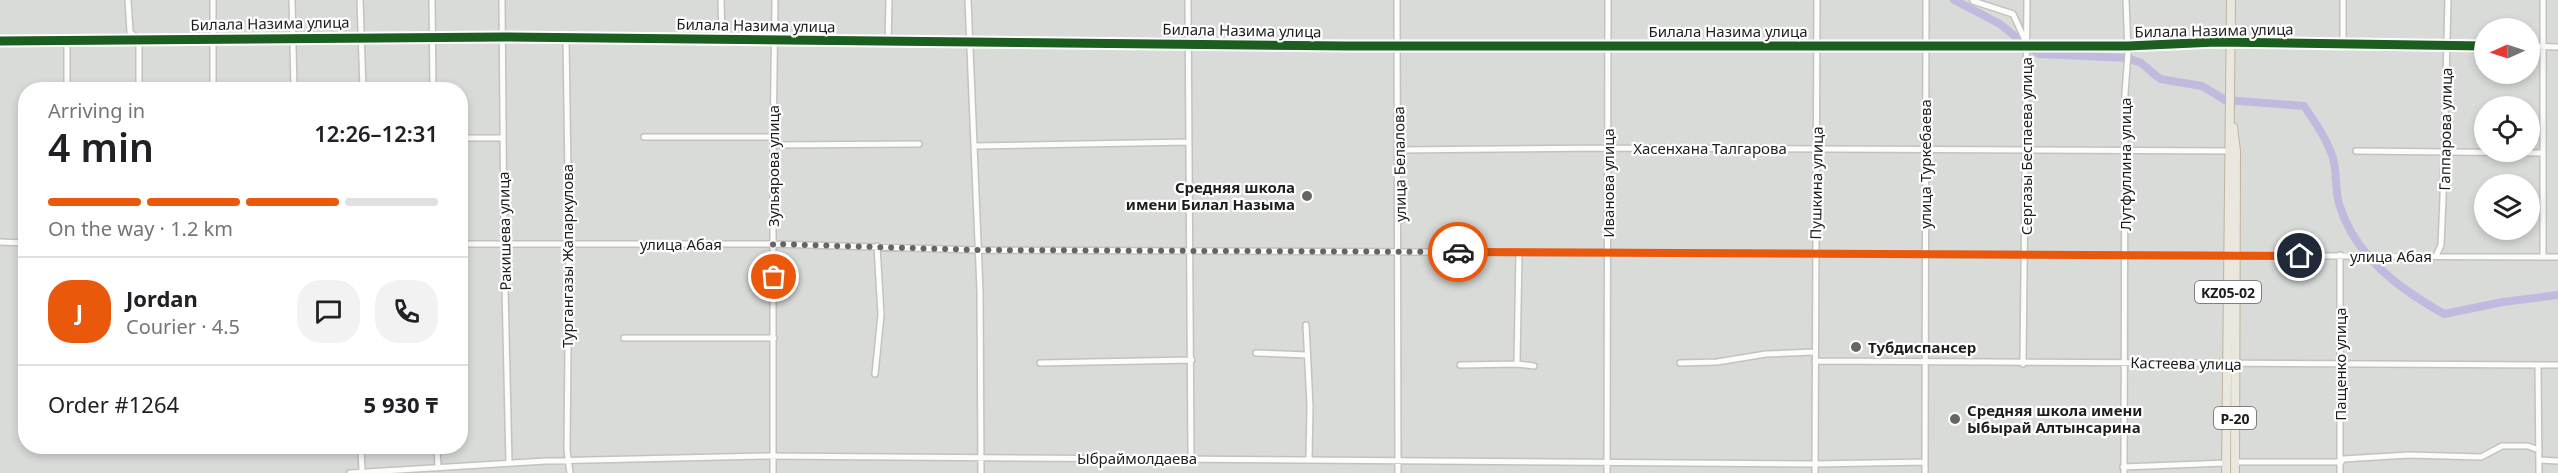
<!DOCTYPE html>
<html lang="en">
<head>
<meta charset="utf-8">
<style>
	:root { --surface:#fff; --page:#f2f2f2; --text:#202124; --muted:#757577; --line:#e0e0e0; --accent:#ea580c }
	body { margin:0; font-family:"Noto Sans",sans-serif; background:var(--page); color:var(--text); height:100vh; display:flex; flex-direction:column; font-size:22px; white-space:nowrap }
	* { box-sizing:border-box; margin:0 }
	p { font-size:20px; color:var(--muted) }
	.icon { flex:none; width:33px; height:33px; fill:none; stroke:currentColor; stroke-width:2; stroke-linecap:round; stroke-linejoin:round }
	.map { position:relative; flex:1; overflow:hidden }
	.sheet { position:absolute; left:18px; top:82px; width:450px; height:372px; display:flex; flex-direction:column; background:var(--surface); border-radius:24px; box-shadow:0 3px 9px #0003 }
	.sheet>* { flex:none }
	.needle { width:39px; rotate:267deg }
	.tools { position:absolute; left:2474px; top:18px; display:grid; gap:12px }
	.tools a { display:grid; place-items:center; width:66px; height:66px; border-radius:50%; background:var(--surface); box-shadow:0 3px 9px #0003; font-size:30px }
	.pin { position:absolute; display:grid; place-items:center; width:51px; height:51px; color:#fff; margin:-26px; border:3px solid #fff; border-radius:50%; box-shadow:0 2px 6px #0007 }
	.courier { position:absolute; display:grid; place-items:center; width:60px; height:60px; margin:-30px; border:4px solid #ea580c; border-radius:50%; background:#fff; color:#222; box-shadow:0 2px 8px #0007 }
	.headline em { font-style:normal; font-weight:600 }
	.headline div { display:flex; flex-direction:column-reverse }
	.headline { display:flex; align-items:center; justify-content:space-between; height:102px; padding:0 30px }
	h1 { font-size:39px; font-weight:600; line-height:45px }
	.bar { display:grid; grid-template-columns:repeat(4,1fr); gap:9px 6px; align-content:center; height:72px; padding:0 30px }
	.bar i { height:8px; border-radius:4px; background:var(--line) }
	.bar .selected { background:var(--accent) }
	.bar p { grid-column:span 4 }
	.line { display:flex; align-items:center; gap:15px; padding:0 30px; border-top:2px solid var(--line) }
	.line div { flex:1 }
	.round { display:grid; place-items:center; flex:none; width:63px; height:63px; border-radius:24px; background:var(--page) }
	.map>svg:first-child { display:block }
	.residential { fill:#d9dbd8; fill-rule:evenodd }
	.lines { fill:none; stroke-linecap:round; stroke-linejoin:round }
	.river { stroke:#c2bade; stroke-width:8 }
	.minor-casing { stroke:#c2c3c1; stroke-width:8 }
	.highway-casing { stroke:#bfb49c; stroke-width:10 }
	.minor { stroke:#fcfcfb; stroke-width:5 }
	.highway { stroke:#e9e7de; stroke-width:8 }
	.cycleway-casing { stroke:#fff; stroke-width:13 }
	.cycleway { stroke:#1b5e20; stroke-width:9 }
	.done { stroke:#656664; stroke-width:6; stroke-dasharray:0 10.8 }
	.route { stroke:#ea580c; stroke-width:8 }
	.poi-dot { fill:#656664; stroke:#fff; stroke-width:2 }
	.labels { text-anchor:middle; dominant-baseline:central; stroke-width:4.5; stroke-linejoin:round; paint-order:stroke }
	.shield { fill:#fff; stroke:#626262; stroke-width:1.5 }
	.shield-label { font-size:14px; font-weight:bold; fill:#1e1e1e }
	.street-label { font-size:15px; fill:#1e1e1e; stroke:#fff }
	.poi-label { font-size:15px; font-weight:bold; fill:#1e1e1e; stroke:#fff; text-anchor:start }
</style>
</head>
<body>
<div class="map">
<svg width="2558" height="473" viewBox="0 0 2558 473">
	<rect width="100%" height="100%" fill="#e8ece6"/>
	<path class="residential" d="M0,0h2558v473h-2558zM2484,28h45v46h-45zM26,90h434v357h-434zM2484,106h45v46h-45zM2484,184h45v46h-45z"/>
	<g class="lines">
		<path class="river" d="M1954,0l46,24 22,18
			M2032,49l7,5 89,4 13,5 19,16 42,7 23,14 79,6c11,16 23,33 29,52 4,15 2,31 6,46 16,52 59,84 105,110l59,-12 55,-7"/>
		<g class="minor-casing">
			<path id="minor" d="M128,0l2,32 9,8v50
				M213,0v90
				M292,0l2,90
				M360,0l3,90
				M432,0l1,90
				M502,0l2,244 5,219
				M721,0l1,38
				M968,0l12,291 1,182
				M1188,0l3,457
				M1397,0l1,473
				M1973,1l40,13 12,26
				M566,38l3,206 -2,206 3,23
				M0,41l503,-4 843,9h782l88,-4 268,4
				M888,42l1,-42
				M2343,44v-44
				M2529,46l29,1
				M67,90v-50
				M644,137h129
				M460,138h43
				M773,145l146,-1
				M975,146l213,-4
				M1399,150l209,-2 623,3
				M2356,151l187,2
				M0,242l26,1
				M460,244h313l205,6 1580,7
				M2436,256l5,-11 2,-47 5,-198
				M2543,257v-257
				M1306,325l4,81 -1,52
				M624,338h150
				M1256,353l52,2
				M1815,361l743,4
				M1040,363l152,-3
				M1680,363l37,-1 49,-8 48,-2
				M1517,364l17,2
				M2023,364l4,-364
				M1460,365l57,-1 2,-112
				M2538,365l1,108
				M875,374l6,-59 -4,-69
				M361,447l1,25
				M437,447l1,21
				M2540,460l18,1
				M2235,462h106l2,-3 66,-4 72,2 21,-11h26l11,4
				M2123,467l103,-4
				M350,473l196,-12 221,-5 1048,8 110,-2
				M773,473v-328l2,-145
				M1607,473l1,-473
				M1815,473l2,-473
				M1925,473l1,-473
				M2124,473l1,-380 3,-40 -2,-53
				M2340,473v-218"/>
		</g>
		<g class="highway-casing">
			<path id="highway" d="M2233,127l3,24 -1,322
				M2226,473l5,-473"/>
		</g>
		<use href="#minor" class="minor"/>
		<use href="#highway" class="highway"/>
		<g class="cycleway-casing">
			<path id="cycleway" d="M0,41l503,-4 843,9h782l88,-4 268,4"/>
		</g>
		<use href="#cycleway" class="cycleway"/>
	</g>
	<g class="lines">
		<path class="done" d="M774,277l-1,-33 205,6 480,2"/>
		<path class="route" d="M1458,252l842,4"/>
	</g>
	<g class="poi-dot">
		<circle cx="1307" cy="196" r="6"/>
		<circle cx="1856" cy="347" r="6"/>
		<circle cx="1955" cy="419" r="6"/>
	</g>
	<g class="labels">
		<g class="shield">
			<rect x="2195" y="281" width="66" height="22" rx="4.5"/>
			<rect x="2214" y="407" width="42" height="22" rx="4.5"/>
		</g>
		<g class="shield-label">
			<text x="2228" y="292">KZ05-02</text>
			<text x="2235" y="418">Р-20</text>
		</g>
		<g class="street-label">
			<text transform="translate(270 23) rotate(-1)">Билала Назима улица</text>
			<text transform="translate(756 25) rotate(1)">Билала Назима улица</text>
			<text transform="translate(1242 30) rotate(1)">Билала Назима улица</text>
			<text transform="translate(2214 30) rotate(-1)">Билала Назима улица</text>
			<text x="1728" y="31">Билала Назима улица</text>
			<text transform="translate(2445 129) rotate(-89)">Гаппарова улица</text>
			<text transform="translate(2026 146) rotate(-90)">Сергазы Беспаева улица</text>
			<text x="1710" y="148">Хасенхана Талгарова</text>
			<text transform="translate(1399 164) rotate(-91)">улица Белалова</text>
			<text transform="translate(1925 164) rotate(-90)">улица Туркебаева</text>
			<text transform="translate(2125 164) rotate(-90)">Лутфуллина улица</text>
			<text transform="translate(773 166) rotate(-90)">Зульярова улица</text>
			<text transform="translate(1608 183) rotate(-90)">Иванова улица</text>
			<text transform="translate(1816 183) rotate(-89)">Пушкина улица</text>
			<text transform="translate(504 231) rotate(-91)">Ракишева улица</text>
			<text x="681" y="244">улица Абая</text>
			<text transform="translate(567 256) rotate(-90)">Тургангазы Жапаркулова</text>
			<text x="2391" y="256">улица Абая</text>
			<text transform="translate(2186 363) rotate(1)">Кастеева улица</text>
			<text transform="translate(2340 364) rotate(-90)">Пащенко улица</text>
			<text x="1137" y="458">Ыбраймолдаева</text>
		</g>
		<g class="poi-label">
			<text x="1295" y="187" text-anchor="end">Средняя школа<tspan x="1295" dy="17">имени Билал Назыма</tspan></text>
			<text x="1868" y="347">Тубдиспансер</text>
			<text x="1967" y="410">Средняя школа имени<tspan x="1967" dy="17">Ыбырай Алтынсарина</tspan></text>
		</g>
	</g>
</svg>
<div class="tools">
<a><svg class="needle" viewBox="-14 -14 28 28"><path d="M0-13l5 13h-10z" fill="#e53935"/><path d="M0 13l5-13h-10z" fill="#757577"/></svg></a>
<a><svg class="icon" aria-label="locate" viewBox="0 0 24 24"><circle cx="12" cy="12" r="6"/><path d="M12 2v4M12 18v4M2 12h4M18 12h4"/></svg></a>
<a><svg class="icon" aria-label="layers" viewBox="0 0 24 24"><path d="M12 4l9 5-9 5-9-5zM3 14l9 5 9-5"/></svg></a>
</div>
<div class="pin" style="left:774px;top:277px;background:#ea580c"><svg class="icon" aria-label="bag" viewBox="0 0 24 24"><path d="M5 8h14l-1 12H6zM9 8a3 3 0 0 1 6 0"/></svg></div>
<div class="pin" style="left:2300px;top:256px;background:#1f2937"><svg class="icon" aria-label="home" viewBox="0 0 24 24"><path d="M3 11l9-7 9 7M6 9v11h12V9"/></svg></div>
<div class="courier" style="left:1458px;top:252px"><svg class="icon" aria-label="car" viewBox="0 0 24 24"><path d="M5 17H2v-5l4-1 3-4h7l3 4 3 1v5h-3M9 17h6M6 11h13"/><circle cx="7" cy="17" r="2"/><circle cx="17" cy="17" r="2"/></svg></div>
<section class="sheet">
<div class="headline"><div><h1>4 min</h1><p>Arriving in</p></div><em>12:26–12:31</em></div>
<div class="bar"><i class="selected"></i><i class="selected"></i><i class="selected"></i><i></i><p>On the way · 1.2 km</p></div>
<div class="line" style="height:108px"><b class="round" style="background:var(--accent);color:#fff">J</b><div><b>Jordan</b><p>Courier · 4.5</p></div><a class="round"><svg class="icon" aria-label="chat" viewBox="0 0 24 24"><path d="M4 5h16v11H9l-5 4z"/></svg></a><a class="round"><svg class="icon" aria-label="phone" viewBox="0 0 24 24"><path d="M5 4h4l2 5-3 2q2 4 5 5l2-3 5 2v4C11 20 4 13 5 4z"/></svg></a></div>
<div class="line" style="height:78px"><div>Order #1264</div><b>5 930 ₸</b></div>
</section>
</div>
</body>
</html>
